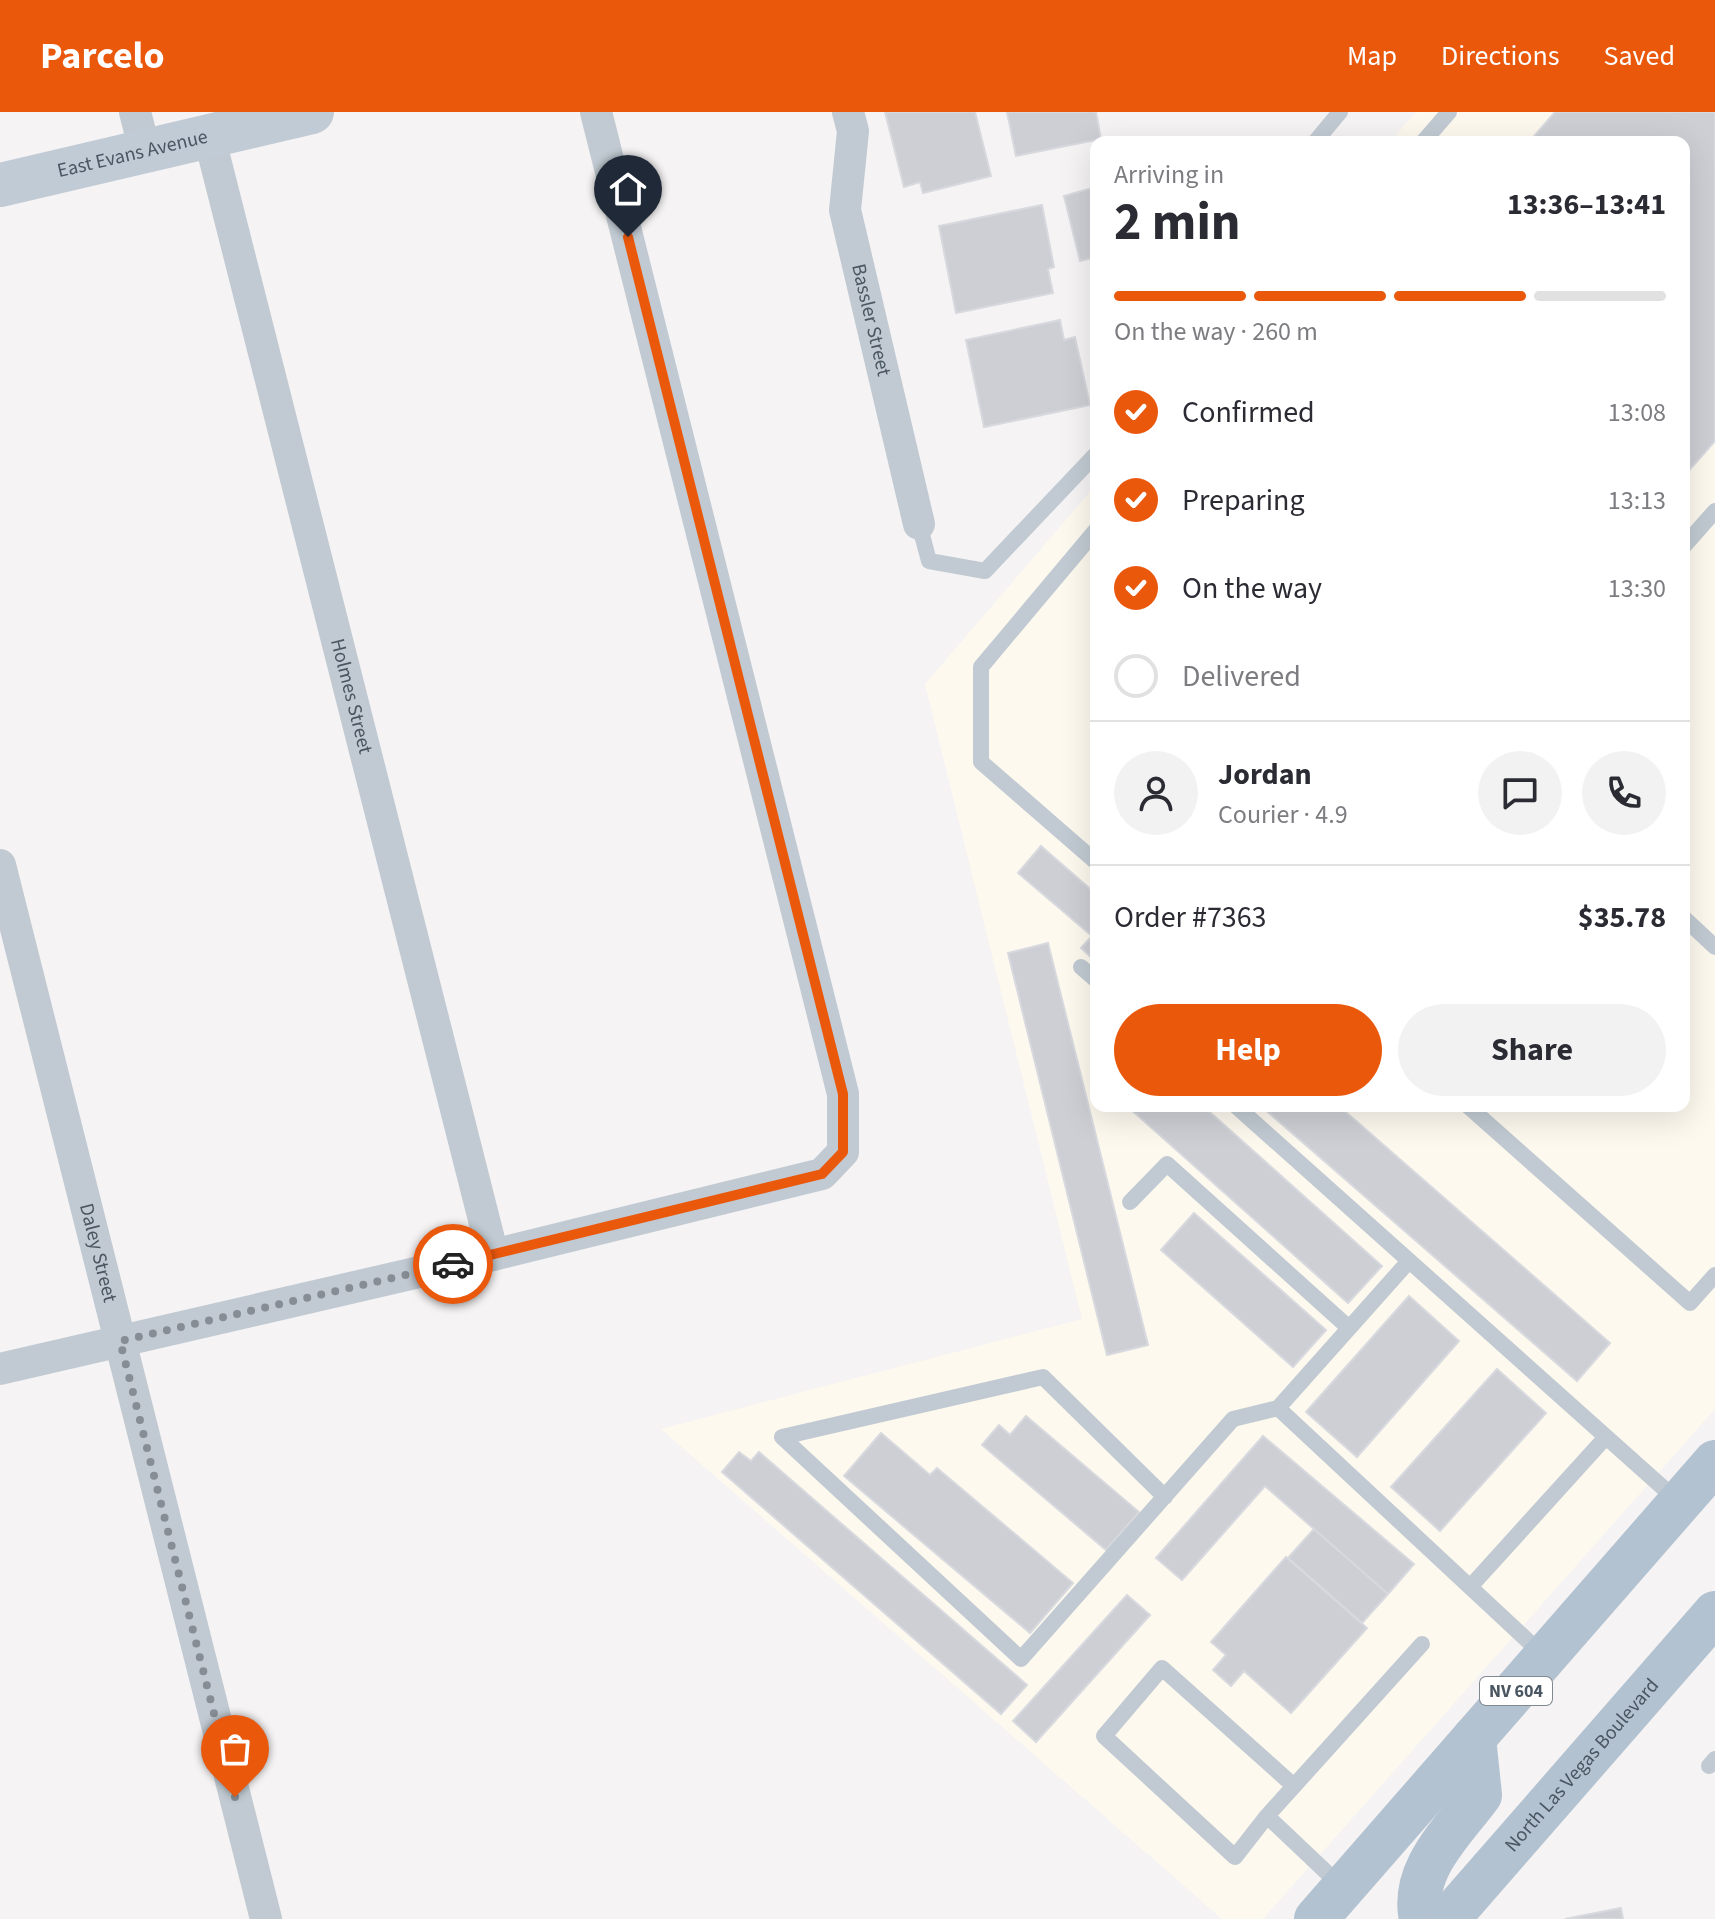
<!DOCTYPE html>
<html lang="en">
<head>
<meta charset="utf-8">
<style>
	:root { --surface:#fff; --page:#f2f2f3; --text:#2b2b33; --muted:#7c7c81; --line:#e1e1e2; --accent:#ea580c }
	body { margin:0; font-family:"Source Sans 3",sans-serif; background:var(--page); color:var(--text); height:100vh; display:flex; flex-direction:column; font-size:30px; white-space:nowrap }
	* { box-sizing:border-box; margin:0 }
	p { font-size:26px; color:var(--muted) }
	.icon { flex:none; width:44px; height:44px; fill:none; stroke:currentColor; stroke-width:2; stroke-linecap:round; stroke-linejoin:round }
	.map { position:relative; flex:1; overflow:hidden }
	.side { position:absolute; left:1090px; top:24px; width:600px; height:976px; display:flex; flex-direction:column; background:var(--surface); border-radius:16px; box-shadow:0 8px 32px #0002 }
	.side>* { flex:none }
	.pin { position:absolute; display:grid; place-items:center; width:68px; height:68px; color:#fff; margin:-82px -34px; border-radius:50% 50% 50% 0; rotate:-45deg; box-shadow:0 0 8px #0007 }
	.pin .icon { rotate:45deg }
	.courier { position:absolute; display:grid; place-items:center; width:80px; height:80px; margin:-40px; border:6px solid #ea580c; border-radius:50%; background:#fff; color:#222; box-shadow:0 2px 10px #0007 }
	.headline em { font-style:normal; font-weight:700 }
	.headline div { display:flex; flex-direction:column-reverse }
	.headline { display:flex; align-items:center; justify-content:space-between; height:136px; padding:0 24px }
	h1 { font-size:52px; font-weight:700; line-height:60px }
	.bar { display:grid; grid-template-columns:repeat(4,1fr); gap:12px 8px; align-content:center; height:96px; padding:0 24px }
	.bar i { height:10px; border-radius:6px; background:var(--line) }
	.bar .active { background:var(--accent) }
	.bar p { grid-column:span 4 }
	.line { display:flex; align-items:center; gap:20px; padding:0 24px; border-top:2px solid var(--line) }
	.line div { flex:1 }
	.round { display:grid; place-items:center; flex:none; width:84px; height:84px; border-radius:42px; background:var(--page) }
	ol { padding:0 24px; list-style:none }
	li { display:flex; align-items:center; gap:24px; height:88px }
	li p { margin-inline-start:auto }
	li .icon { padding:8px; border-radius:50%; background:var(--accent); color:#fff; stroke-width:4 }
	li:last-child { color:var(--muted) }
	li i { width:44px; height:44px; border:4px solid var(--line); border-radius:50% }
	.primary-button { display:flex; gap:16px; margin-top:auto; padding:16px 24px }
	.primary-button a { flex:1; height:92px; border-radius:48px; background:var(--accent); color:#fff; font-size:32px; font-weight:700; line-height:92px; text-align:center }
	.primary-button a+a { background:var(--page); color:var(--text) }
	header { display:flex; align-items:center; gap:48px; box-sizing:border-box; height:112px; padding:0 40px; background:var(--accent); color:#fff }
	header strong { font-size:38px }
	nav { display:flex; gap:44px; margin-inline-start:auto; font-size:28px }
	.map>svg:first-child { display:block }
	.commercial { fill:#fdf9ef }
	.building { fill:#cdcfd5; stroke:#d7d9de; stroke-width:2 }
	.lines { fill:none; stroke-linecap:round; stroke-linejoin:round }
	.lane { stroke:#c1cad2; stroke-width:16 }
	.street { stroke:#c1cad2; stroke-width:32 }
	.secondary { stroke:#c1cbd6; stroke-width:44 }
	.primary { stroke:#b3c2d1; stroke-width:44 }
	.done { stroke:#868d94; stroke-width:8; stroke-dasharray:0 14.4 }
	.route { stroke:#ea580c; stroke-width:10 }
	.labels { text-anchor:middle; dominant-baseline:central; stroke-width:8; stroke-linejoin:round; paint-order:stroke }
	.shield { fill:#fff; stroke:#808990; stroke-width:2 }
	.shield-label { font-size:18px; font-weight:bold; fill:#4a5661 }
	.street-label { font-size:20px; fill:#4a5661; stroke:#fff }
</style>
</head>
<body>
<header>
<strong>Parcelo</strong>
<nav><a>Map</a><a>Directions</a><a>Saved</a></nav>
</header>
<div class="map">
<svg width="1715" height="1807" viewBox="0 0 1715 1807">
	<rect width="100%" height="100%" fill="#f5f3f3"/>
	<path class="commercial" d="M1416,0h299v1297l-452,510h-41l-561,-490 421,-110 -157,-635 171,-199v621h588v-964h-294z"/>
	<path class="building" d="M885,0h90l16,64 -68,17 -3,-11 -16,5z
		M1007,0h89l5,27 -85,17z
		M1555,0h160v329l-31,35v-334h-155z
		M1096,75v70l-16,4 -16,-65z
		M1042,93l12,62 -6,2 5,24 -97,20 -17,-87z
		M1060,208l4,20 11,-3 15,68 -106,22 -18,-87z
		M1041,734l55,48v68l-15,-14 11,-12 -74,-63z
		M1048,831l100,402 -41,10 -99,-402z
		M1127,994h76l179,160 -34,37z
		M1261,994h78l271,237 -33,38z
		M1194,1101l132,117 -33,37 -132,-117z
		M1409,1184l50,45 -102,116 -51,-45z
		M1497,1257l49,44 -106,118 -49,-44z
		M1026,1304l113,96 -33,38 -124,-105 17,-20 11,10z
		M881,1321l49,42 7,-7 136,115 -43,50 -186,-157z
		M1263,1324l151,128 -26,30 -123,-108 -83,94 -26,-22z
		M739,1340l12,9 8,-9 268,233 -26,29 -279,-242z
		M1314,1417l74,65 -26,29 -74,-65z
		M1286,1445l81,71 -76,85 -47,-42 -13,15 -18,-16 13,-15 -15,-13z
		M1127,1483l23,20 -114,127 -23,-21z
		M1621,1796l2,11h-58z"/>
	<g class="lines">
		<path class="lane" d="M1315,30l25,-30
			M1423,30l26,-30
			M919,412l10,37 56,10 111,-117
			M1096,418l-115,137v95l115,100
			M1684,434l31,-35
			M1684,806l31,29
			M1081,855l15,13
			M1236,994l443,396
			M1468,994l222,197 25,-28
			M1130,1090l37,-38 182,164
			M1278,1296l265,247
			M1165,1385l-122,-120 -261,60 239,222 212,-240 45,-11 131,-147
			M1470,1475l136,-150
			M1709,1654l6,-7
			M1267,1704l-32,41 -131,-121 58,-68 132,118
			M1342,1775l-75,-71 155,-172"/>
		<g class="street">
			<path d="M135,0l10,39"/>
			<path id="s1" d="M848,0l5,19 -8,79 74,314"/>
			<path id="s2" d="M209,24l284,1119"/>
			<path id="s3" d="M0,753l266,1054"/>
			<path d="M0,1257l493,-114 329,-81 21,-22v-58l-247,-982"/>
		</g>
		<path class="secondary" id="s4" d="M0,73l312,-73"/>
		<g class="primary">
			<path d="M1316,1807l399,-457"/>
			<path d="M1421,1807c-11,-49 32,-87 59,-124l-6,-57"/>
			<path id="s5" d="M1448,1807l267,-306"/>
		</g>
	</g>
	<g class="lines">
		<path class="done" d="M235,1685l-115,-456 333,-77"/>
		<path class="route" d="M453,1152l369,-90 21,-22v-58l-215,-857"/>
	</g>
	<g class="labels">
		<rect class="shield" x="1480" y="1565" width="72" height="28" rx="6"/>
		<g class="shield-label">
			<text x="1516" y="1579">NV 604</text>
		</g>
		<g class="street-label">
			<text stroke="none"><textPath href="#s4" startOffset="136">East Evans Avenue</textPath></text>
			<text stroke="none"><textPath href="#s1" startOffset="212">Bassler Street</textPath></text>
			<text stroke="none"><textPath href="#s2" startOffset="578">Holmes Street</textPath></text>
			<text stroke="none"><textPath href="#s3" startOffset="400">Daley Street</textPath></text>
			<text stroke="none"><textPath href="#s5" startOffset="204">North Las Vegas Boulevard</textPath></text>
		</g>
	</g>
</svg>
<div class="pin" style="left:235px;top:1685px;background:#ea580c"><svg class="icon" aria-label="bag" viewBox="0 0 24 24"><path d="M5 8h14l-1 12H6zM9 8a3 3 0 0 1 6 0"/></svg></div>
<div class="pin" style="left:628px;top:125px;background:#1f2937"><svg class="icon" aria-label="home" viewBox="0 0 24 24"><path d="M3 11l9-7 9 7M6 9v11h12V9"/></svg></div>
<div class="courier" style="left:453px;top:1152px"><svg class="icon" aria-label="car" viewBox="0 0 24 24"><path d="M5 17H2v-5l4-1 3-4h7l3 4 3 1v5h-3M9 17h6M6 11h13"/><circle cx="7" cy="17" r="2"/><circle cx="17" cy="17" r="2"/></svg></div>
<section class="side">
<div class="headline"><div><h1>2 min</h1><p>Arriving in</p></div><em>13:36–13:41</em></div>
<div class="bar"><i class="active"></i><i class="active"></i><i class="active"></i><i></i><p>On the way · 260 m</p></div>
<ol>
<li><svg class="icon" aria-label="check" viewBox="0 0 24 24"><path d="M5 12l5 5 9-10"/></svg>Confirmed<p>13:08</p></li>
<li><svg class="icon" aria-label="check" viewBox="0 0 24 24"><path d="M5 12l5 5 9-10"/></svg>Preparing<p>13:13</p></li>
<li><svg class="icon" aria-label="check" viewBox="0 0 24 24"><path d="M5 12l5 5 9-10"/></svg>On the way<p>13:30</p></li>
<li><i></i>Delivered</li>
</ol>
<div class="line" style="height:144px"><a class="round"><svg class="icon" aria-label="person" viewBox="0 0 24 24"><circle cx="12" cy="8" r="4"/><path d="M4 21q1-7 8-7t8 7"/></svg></a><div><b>Jordan</b><p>Courier · 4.9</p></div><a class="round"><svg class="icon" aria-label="chat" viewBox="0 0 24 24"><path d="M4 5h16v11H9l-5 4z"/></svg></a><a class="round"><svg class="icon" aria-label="phone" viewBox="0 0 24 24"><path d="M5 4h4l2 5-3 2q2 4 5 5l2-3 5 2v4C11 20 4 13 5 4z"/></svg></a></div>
<div class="line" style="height:104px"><div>Order #7363</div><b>$35.78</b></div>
<div class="primary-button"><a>Help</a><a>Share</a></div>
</section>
</div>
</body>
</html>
